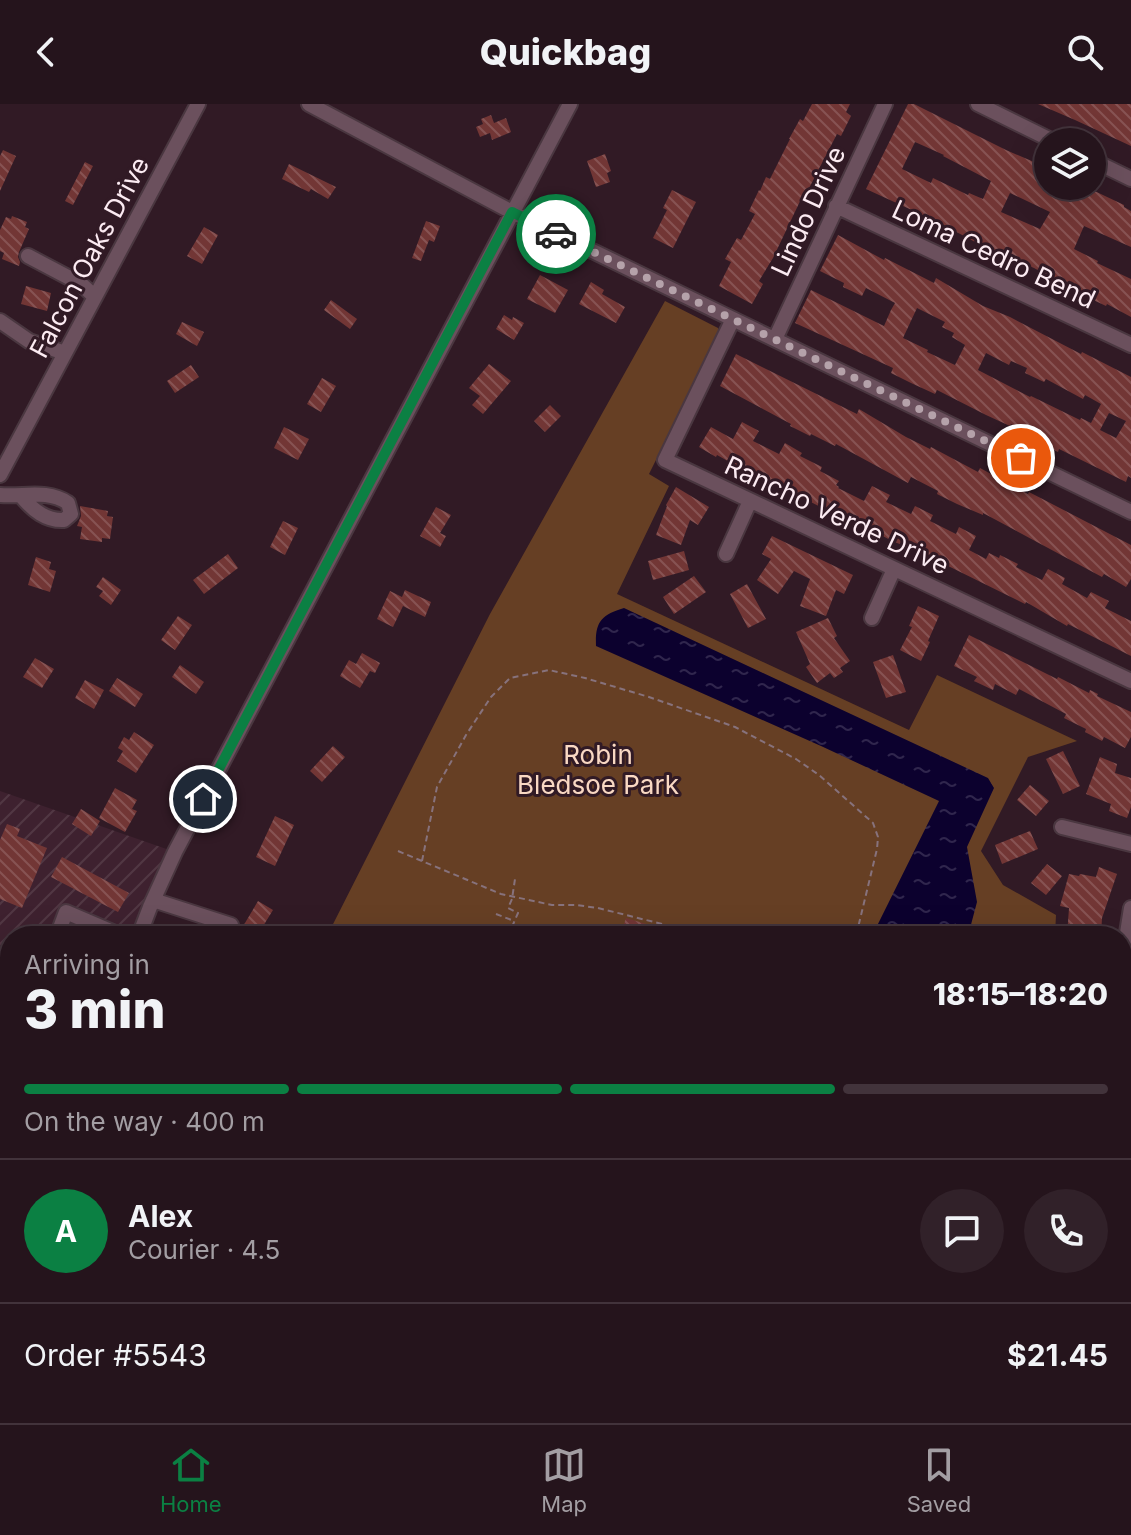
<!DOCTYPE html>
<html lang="en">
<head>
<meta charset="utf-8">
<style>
	:root { --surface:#25141c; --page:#312129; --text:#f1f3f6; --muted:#a39ea3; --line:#42333b; --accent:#0b8043 }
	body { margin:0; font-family:Inter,sans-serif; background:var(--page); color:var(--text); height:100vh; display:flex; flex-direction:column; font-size:30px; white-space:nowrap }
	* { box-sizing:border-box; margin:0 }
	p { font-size:26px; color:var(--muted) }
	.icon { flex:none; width:44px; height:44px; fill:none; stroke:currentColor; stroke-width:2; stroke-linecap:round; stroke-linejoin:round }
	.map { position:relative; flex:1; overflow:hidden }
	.side { position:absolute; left:0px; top:822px; width:1132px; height:498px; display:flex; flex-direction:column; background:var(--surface); border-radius:32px 32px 0 0; box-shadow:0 8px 32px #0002,0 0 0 2px var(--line) }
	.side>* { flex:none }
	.controls { position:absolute; left:1034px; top:24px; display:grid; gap:16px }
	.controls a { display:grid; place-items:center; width:72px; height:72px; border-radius:50%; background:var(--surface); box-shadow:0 8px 32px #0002,0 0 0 2px var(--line); font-size:40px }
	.pin { position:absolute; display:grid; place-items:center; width:68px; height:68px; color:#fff; margin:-34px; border:4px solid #fff; border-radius:50%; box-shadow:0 2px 8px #0007 }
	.courier { position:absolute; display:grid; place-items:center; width:80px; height:80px; margin:-40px; border:6px solid #0b8043; border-radius:50%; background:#fff; color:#222; box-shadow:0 2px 10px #0007 }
	.overview em { font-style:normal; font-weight:800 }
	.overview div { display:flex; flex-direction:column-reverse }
	.overview { display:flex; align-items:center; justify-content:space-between; height:136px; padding:0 24px }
	h1 { font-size:52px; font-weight:800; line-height:60px }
	.bar { display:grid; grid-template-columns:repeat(4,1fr); gap:12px 8px; align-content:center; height:96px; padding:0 24px }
	.bar i { height:10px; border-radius:6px; background:var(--line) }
	.bar .active { background:var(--accent) }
	.bar p { grid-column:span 4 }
	.line { display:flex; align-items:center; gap:20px; padding:0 24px; border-top:2px solid var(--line) }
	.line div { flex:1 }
	.round { display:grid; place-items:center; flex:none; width:84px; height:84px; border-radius:42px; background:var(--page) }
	header { display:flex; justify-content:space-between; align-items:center; height:104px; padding:0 24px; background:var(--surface); font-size:36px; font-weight:800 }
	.tabs { display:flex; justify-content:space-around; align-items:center; height:112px; border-top:2px solid var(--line); background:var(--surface); font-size:22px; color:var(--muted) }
	.tabs a { display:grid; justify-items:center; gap:4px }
	.tabs .active { color:var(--accent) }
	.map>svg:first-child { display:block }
	.industrial { fill:url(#industrial-furrows) }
	.green { fill:#663f24 }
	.water { fill:url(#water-ripples) }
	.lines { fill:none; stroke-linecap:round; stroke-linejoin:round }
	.stream { stroke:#0c012e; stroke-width:4 }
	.building { fill:url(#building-back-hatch); fill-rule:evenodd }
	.minor-casing { stroke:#4a3740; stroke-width:18 }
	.major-casing { stroke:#4a3740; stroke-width:22 }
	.path { stroke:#87727c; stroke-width:2; stroke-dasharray:6 4; stroke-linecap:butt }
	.minor { stroke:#6b505d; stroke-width:14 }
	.major { stroke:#945e9d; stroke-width:18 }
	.done { stroke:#b5a2aa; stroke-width:8; stroke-dasharray:0 14.4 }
	.route { stroke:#0b8043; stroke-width:10 }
	.labels { text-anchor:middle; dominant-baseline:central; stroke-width:6; stroke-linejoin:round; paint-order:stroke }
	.street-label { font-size:26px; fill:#fcebf2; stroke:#311a25 }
	.park-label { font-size:26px; fill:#f9d8c3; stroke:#311a25 }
</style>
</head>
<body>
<header><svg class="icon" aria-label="back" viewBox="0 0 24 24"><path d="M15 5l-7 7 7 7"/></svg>Quickbag<svg class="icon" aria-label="search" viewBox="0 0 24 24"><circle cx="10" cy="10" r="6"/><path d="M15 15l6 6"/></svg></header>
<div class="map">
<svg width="1131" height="1319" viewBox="0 0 1131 1319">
	<defs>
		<pattern id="industrial-furrows" width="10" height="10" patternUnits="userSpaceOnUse" patternTransform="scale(2)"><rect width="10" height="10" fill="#3e212f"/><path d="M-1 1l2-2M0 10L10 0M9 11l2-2" fill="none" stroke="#513743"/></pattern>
		<pattern id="water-ripples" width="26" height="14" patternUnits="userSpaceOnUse" patternTransform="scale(2)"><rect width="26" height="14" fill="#0c012e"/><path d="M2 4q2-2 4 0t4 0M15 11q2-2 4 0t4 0" fill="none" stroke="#30264d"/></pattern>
		<pattern id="building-back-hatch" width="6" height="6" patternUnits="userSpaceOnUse" patternTransform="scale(2)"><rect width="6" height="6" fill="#723635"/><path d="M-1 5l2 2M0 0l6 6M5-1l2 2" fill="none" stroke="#875353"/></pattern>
	</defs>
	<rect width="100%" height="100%" fill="#311a25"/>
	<path class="industrial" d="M0,687l175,61 -35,84h-130v22l-10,-3z"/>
	<path class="green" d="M665,197l53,27 1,5 -70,141 20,12 -52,108 292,136 28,-55 140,66 -49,16 -47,94 22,34 53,30 -1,21h-728l163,-322z"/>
	<path class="water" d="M624,504l364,170 6,10 -27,59 10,55 -9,34h-96l67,-135 -118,-55 -225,-100c-1,-24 5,-31 28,-38z
		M114,1310h152l-4,9h-152z"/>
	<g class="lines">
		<path class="stream" d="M104,1319l5,-9"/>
	</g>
	<path class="building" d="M812,0h38l-4,8 5,4 -10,20 -4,-2 -32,62 -2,-1 -30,63 -14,23 4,3 -11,20 -33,-18 12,-24 -6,-3 12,-21 4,2 14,-26 -6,-3 10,-21 1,1 6,-14 4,2 20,-40h-1l11,-20 3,2z
		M908,0h6l92,46 42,18v18h36l40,19v2l7,4v36l-47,-21 -10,23 24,12 -1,2 34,16v38l-24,-13 -1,2 -21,-10 -51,-28 -46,-19 -48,-26 -74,-34zM915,38l29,13 -1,1 48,25 -8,18 -14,-6 -1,2 -35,-17 -2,5 -29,-14zM1010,89l40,19 -10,17 -39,-17z
		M1038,0h93v42l-56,-26z
		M491,11l3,8 12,-5 5,14 -19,8 -2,-7 -10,4 -4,-10 7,-3 -2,-5z
		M3,46l13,6 -16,35v-35z
		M605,50l6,17 -4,2 3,9 -14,5 -9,-26z
		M85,58l8,4 -20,39 -8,-4z
		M289,60l47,23 -8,12 -17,-10 -2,3 -27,-13z
		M672,86l24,12 -23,46 -20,-10 14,-28 -4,-2z
		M12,112l15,6 -2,5 4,2 -10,23 -1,5 2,5 -1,4 -17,-7 2,-6 -4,-2v-21l6,-13 5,2z
		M426,117l14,5 -6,16 -5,-2 -8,21 -9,-3z
		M204,123l14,8 -16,29 -15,-8z
		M838,131l46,25 1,-2 49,25 2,-5 47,28 27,11 71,37 1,-2 49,25v101l-3,-2 -2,6 -67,-33 -1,3 -20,-10 1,-3 -28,-15 -1,2 -24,-11 -49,-25 -2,4 -24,-11 -20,-10 2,-5 -98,-45 16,-33 73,36 7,-16 4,-7 -29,-15 -4,8 -19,-9 1,-4 -24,-12zM917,204l28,14 -3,5 12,6 -2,4 13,8 -10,20 -28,-13 1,-2 -25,-12zM986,249l23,12 2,-4 16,7 -2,5 19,9 2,-3 37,20 2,-4 16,9 -10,19 -10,-5 -1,2 -49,-24 -1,1 -52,-27zM1109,309l17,8 -10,17 -16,-8z
		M540,171l28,15 -13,23 -28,-14z
		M591,178l13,8 -2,4 23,13 -9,16 -37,-19z
		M26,182l25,7 -4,18 -26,-7z
		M331,196l26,19 -7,10 -26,-19z
		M504,211l8,5 1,-3 11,6 -10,17 -18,-11z
		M182,218l22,10 -7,14 -21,-12z
		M736,250l121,60 2,-5 47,28 24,12 1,-2 47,25 2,-4 48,26 1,-2 102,53v34l-5,8 -22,-13 -2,3 -119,-64v2l-26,-11 -20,-10 1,-3 -27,-14 -3,6 -72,-39 -1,2 -24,-12 -1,2 -20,-10 1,-2 -71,-38z
		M489,260l22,17 -28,33 -11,-9 8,-9 -11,-8z
		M191,261l8,12 -24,16 -8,-12z
		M322,274l14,8 -15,26 -14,-8z
		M550,301l11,11 -16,16 -11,-11z
		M742,318l17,9 -6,10 26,13 6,-11 17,10 -2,3 22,11 -2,4 19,10 -3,4 3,2 -1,1 26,13 8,-15 18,9 -4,7 25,12 4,-8 18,9 -3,6 26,13 3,-7 17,9 -7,14 17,9 3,-6 10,5 1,-3 18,9 -2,3 26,13 6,-11 17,9 -3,6 25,14 4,-6 18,9 -4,7 26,13v35l-63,-32 -1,2 -41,-24 -1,2 -87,-43 -1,2 -18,-8 1,-3 -28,-11 -48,-26 -2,3 -80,-41v1l-18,-8 -27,-15 -1,2 -17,-10 12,-20 22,12z
		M284,323l25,12 -11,21 -24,-12z
		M676,383l33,20 -11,18 -8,-5 -9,25 -25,-10 11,-29 -1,-1z
		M80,402l28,5 -1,5 6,1 -3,22 -8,-1v4l-22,-3 2,-12 -5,-1 4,-10z
		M436,403l15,8 -11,18 6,3 -6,11 -20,-11z
		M283,417l15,7 -13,27 -15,-8z
		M772,432l81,39 -9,19 -8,-4 -10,26 -26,-10 10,-27 -16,-8 -16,23 -21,-14 14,-21 -9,-5z
		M684,447l5,19 -36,10 -5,-19z
		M228,450l10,14 -34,26 -11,-14z
		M36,453l15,5 -2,7 7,2 -6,21 -22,-7z
		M694,472l12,16 -32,22 -11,-17z
		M103,473l18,13 -10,15 -12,-9 4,-5 -7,-4z
		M747,480l19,35 -18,9 -18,-34z
		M405,486l26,12 -6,15 -22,-11 -10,21 -16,-8 13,-28 12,6z
		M918,502l21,10 -11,25 2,1 -9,19 -21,-11 12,-23 -3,-1z
		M178,512l14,9 -17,25 -14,-10z
		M828,514l9,18 -3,2 16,23 -10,7 3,4 -9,6 -4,-5 -13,10 -11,-16 4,-3 -14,-32z
		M969,531l88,44 1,-2 31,16 1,-3 8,4 -1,2 34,16v25l-6,11 -21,-11 -2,4 -17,-9 1,-3 -22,-11 2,-4 -47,-25 -3,6 -21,-11 -2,6 -19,-9 3,-4 -23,-11z
		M362,549l18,10 -5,10 -5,-2 -10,17 -20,-12 9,-16 7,4z
		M893,551l13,37 -20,6 -13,-36z
		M35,554l19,11 -12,19 -19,-11z
		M180,561l24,17 -8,12 -24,-17z
		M117,574l26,16 -8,13 -26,-16z
		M85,576l19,10 -10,19 -19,-11z
		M134,628l20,13 -18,28 -19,-12 6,-10 -5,-3 6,-11 5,3z
		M333,642l12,11 -23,25 -12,-11z
		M1063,647l17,35 -17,8 -17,-35z
		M1100,653l17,7 -2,9 16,5v29l-4,11 -18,-7 2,-7 -25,-10z
		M1030,681l19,16 -13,15 -19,-16z
		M115,684l22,12 -5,9 5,2 -12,21 -26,-14z
		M81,705l19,12 -9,15 -19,-12z
		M275,712l19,9 -19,41 -19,-9z
		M7,720l13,5 -3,7 30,12 -25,60 -22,-9v-59z
		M1030,727l8,18 -36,15 -7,-19z
		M62,753l67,36 -11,19 -67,-35z
		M1047,760l15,12 -16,19 -15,-12z
		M1099,763l18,7 -15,44 -1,18h-34l2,-28 -9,-2 9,-32 10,2 1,-2 16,3z
		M258,797l15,9 -16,26h-2l-13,-8z
		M626,814l27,8 -3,10h-30z
		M10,1010v59l-10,18v-55z
		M286,1310h43l-1,9h-20l-22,-4z"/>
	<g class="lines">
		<g class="minor-casing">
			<path id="minor" d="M309,0l203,108 619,300
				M978,0l77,38
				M1092,56l39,19
				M836,102l295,139
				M28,152l53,28 14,13
				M733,215l-68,141 466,221
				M0,217l29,20 36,12
				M775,235l110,-235
				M0,371l198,-371
				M0,391c24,2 47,-6 68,8l3,11 -7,6c-18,1 -31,-10 -42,-23
				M726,450l24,-53
				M872,514l22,-49
				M1062,723l69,17
				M153,796l78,25
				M57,832l9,-24 56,24
				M139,832l11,-29 25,-55 395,-748
				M1122,860l9,-56
				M0,1269l10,4
				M569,1310l17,9
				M10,1319l4,-9
				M358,1319l2,-9
				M541,1319l5,-9"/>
		</g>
		<g class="major-casing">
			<path id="major" d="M0,869l10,3
				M1122,1073l9,2"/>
		</g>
		<path class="path" d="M398,747l103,43 51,11h24l22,3 112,28
			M422,757l15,-74 29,-52 25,-38 19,-19 39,-8 36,8 64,19 86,30 61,32 23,16 54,48 5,14 -1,12 -21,87
			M496,810l18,7
			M492,821l17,7
			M508,832l10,-23 -10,-5 4,-9 3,-20"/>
		<use href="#minor" class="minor"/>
		<use href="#major" class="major"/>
	</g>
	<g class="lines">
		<path class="done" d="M556,130l465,224"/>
		<path class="route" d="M203,695l309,-587 44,22"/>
	</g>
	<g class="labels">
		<g class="street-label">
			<text transform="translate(808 107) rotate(-65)">Lindo Drive</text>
			<text transform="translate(994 150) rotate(25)">Loma Cedro Bend</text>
			<text transform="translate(89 153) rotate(-62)">Falcon Oaks Drive</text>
			<text transform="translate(837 411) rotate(25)">Rancho Verde Drive</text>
		</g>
		<g class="park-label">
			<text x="598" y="650">Robin<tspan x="598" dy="30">Bledsoe Park</tspan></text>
		</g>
	</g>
</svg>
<div class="controls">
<a><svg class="icon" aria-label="layers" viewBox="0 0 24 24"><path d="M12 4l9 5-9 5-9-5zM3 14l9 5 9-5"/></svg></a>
</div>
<div class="pin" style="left:1021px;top:354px;background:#ea580c"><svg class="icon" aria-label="bag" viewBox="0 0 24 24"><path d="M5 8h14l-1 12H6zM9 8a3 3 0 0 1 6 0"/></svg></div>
<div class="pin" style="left:203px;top:695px;background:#1f2937"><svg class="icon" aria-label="home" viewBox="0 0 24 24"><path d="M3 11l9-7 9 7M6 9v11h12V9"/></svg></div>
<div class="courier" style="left:556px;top:130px"><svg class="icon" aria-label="car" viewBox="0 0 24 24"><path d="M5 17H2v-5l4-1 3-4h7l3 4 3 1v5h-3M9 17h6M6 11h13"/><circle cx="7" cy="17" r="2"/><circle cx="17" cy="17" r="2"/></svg></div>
<section class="side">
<div class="overview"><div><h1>3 min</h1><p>Arriving in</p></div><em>18:15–18:20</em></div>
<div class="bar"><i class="active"></i><i class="active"></i><i class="active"></i><i></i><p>On the way · 400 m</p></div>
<div class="line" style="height:144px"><b class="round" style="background:var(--accent);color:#fff">A</b><div><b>Alex</b><p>Courier · 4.5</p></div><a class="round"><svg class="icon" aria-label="chat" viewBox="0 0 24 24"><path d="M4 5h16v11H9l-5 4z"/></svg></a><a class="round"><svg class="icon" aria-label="phone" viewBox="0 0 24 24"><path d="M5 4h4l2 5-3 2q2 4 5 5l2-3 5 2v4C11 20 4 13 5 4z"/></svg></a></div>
<div class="line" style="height:104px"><div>Order #5543</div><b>$21.45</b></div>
</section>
</div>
<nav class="tabs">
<a class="active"><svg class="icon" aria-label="home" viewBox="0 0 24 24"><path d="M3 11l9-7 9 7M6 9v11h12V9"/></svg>Home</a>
<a><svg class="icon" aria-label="map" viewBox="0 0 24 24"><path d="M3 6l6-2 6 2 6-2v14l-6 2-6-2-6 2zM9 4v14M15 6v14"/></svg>Map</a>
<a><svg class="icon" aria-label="saved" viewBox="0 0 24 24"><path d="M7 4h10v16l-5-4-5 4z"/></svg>Saved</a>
</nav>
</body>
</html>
